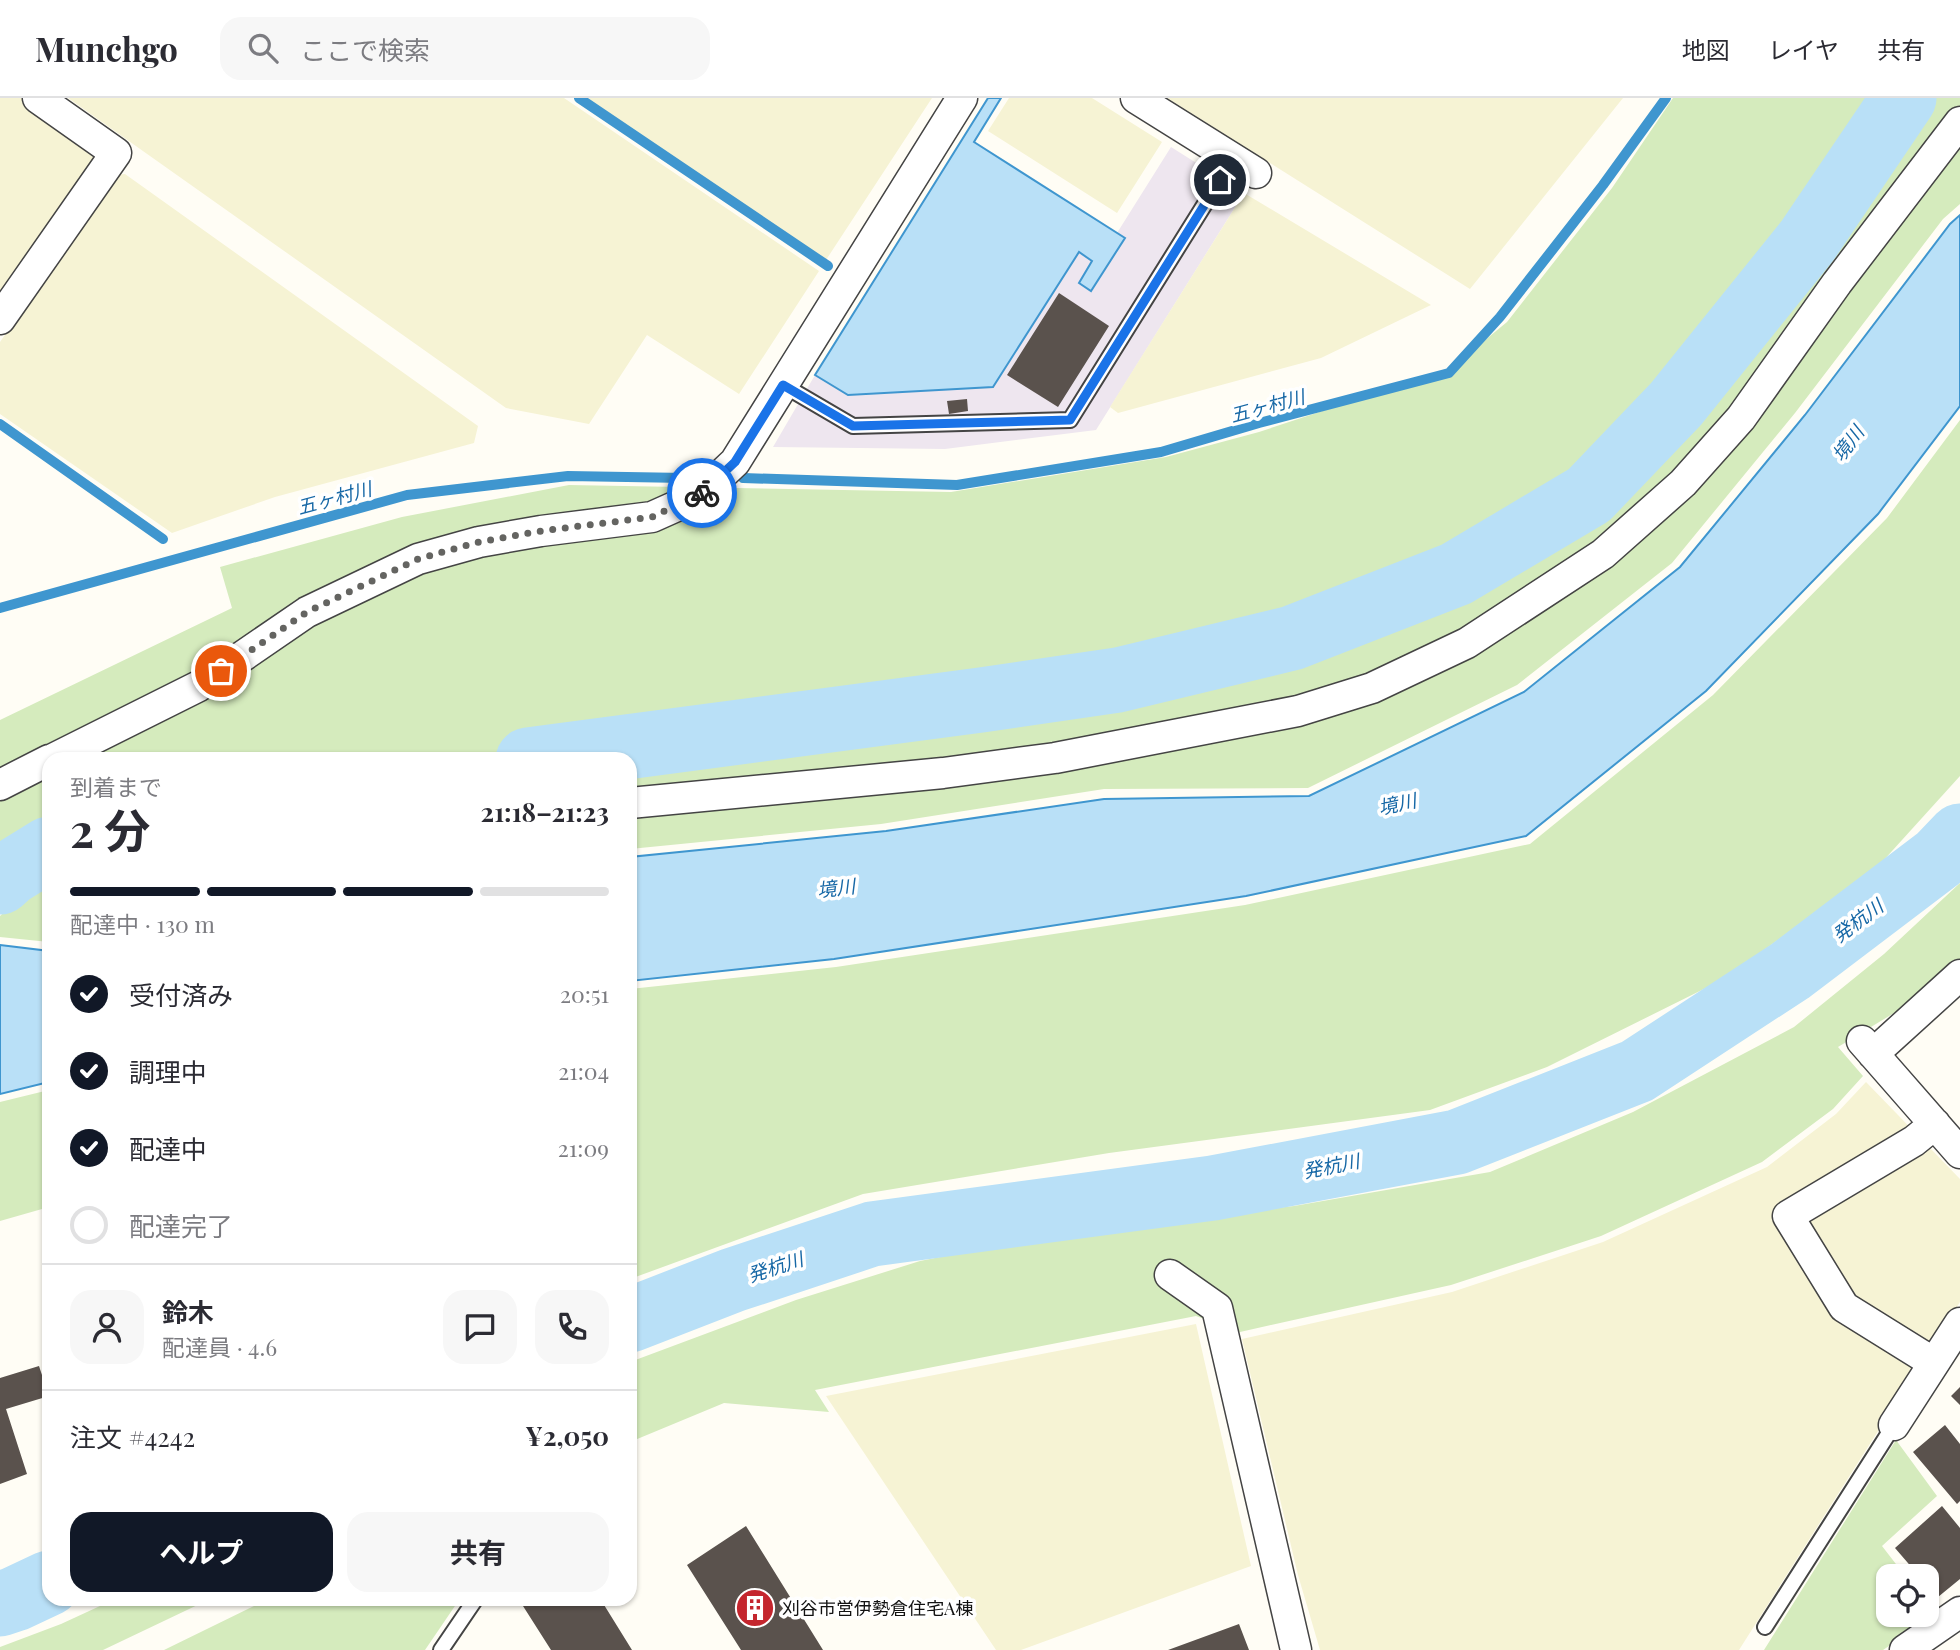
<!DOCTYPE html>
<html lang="ja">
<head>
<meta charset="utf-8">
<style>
	:root { --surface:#fff; --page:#f7f7f7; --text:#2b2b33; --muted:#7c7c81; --line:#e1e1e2; --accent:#111827 }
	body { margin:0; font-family:"Playfair Display","Noto Sans JP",serif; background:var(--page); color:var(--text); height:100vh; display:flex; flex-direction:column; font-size:26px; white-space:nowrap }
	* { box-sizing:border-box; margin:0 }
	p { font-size:23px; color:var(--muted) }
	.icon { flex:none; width:38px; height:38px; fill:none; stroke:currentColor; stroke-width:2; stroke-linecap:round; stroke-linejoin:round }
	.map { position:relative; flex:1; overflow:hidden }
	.panel { position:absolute; left:42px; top:654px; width:595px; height:854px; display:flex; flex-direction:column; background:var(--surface); border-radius:21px; box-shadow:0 2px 5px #0004 }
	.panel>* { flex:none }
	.tools { position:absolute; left:1876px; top:1466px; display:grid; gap:14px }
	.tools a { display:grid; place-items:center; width:63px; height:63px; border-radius:14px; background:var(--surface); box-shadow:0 2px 5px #0004; font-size:35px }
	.pin { position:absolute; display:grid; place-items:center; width:60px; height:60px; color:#fff; margin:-30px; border:4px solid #fff; border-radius:50%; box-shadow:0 2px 7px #0007 }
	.courier { position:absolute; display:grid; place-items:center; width:70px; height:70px; margin:-35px; border:5px solid #1a73e8; border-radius:50%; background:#fff; color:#222; box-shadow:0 2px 9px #0007 }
	.headline em { font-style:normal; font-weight:700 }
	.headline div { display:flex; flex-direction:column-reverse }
	.headline { display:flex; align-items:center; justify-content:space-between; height:119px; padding:0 28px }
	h1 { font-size:46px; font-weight:700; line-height:52px }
	.bar { display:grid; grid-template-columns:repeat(4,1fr); gap:10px 7px; align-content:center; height:84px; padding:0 28px }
	.bar i { height:9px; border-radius:5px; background:var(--line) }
	.bar .selected { background:var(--accent) }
	.bar p { grid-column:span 4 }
	.line { display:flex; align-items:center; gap:18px; padding:0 28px; border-top:2px solid var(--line) }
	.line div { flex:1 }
	.round { display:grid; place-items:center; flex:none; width:74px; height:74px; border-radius:21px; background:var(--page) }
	ol { padding:0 28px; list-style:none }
	li { display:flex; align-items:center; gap:21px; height:77px }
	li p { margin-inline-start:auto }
	li .icon { padding:7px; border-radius:50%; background:var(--accent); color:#fff; stroke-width:4 }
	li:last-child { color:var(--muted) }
	li i { width:38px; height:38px; border:4px solid var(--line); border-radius:50% }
	.button { display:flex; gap:14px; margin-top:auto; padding:14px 28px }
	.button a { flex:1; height:80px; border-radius:21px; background:var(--accent); color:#fff; font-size:28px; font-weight:700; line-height:80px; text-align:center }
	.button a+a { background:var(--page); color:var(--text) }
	header { display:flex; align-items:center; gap:42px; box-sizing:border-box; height:98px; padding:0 35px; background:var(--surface); border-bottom:2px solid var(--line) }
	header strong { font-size:33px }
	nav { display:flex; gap:38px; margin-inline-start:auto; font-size:24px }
	.search { width:490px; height:63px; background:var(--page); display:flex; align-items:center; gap:18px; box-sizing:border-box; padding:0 24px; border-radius:21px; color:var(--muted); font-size:26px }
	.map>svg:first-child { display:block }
	.industrial { fill:#eee6ef }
	.farmland { fill:#f6f3d4 }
	.green { fill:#d5ebbd }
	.water { fill:#b9e0f7; stroke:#3f96cf; stroke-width:2 }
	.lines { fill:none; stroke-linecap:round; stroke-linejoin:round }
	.stream { stroke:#3f96cf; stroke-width:10 }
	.river { stroke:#b9e0f7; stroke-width:65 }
	.building { fill:#5a524d }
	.lane-casing { stroke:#444; stroke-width:18 }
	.street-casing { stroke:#444; stroke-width:33 }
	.lane { stroke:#fff; stroke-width:14 }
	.street { stroke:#fff; stroke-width:30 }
	.done { stroke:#646461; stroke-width:7; stroke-dasharray:0 12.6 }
	.route { stroke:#1a73e8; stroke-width:9 }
	.labels { text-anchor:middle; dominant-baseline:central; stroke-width:7; stroke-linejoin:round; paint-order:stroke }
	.poi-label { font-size:18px; fill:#111; stroke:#fff; text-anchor:start }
	.water-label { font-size:19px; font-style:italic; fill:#1768a6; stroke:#fff }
</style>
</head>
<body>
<header>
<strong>Munchgo</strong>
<div class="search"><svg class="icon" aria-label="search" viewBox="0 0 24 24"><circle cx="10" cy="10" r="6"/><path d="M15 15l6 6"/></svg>ここで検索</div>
<nav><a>地図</a><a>レイヤ</a><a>共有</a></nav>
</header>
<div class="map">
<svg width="1960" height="1552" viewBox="0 0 1960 1552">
	<rect width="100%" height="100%" fill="#fffdf5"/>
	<path class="industrial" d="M1171,49l73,46 -148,237 -151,19 -172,-2 42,-72 33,20 145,-8 86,-135 13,9 -13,22 13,8 33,-53 -8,-5z"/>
	<path class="farmland" d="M0,0h21l76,53v12l-97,136z
		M68,0h496l255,173 -80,123 -92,-59 -58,89 -83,-16z
		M586,0h346l-106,162z
		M1009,0h83l70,44 -45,71 -129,-82z
		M1167,0h456l-153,191z
		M125,76l353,252 -4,17 -199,54 -103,36 -172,-119v-72l116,-167z
		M1244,95l187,112 -110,53 -203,55 -8,-6z
		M1866,984l94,97v123l-221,348h-419l-22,-75 -56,-236 210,-47 151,-50 164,-75 69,-53z
		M1196,1226l55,242 -230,84h-25l-170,-254z"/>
	<path class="green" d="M1673,0h287v106l-17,15 -148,194 -123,150 -155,122 -209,103 -204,1 -223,35 -251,25v-89h-581v182l-49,-5v-21l33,-31 -17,-32 -16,7v-140l232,-112 -12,-41 182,-50 167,-32 382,7 215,-35 93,-25 191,-63 57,-47 105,-134z
		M1960,322v356l-87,96 -151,108 -175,87 -117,43 -321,43 -246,41 -233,85v-290l206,-22 409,-62 285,-61 183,-149 174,-177z
		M1960,785v77l-38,36 -84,51 25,29 -30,33 -71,53 -161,74 -150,49 -211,47 -44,-16 -381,74 14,22 -105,-9 -94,39v-80l166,-62 124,-39 155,-31 219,-24 196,-34 143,-60 161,-85 90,-73z
		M49,992v117l-49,14v-119z
		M1896,1342l41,56 -55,50 24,31h-18v38h39v-13l9,12 -53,36h-119z
		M113,1502h95l-105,50h-103v-3l61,-23z
		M266,1502h193l-34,50h-261z"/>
	<path class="water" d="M988,0h13l-27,44 151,96 -34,53 -12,-8 13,-22 -13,-9 -86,135 -145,8 -33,-20z
		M1960,117v191l-82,108 -172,177 -180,145 -280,60 -412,63 -204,22v-124l256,-26 218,-32 205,-3 215,-104 156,-125 125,-152 145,-191z
		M13,760l15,27 -28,24v-44z
		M0,847l49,6v131l-49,12z"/>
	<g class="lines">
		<path class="stream" d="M579,0l249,168
			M0,326l163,115
			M743,380l214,7 204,-33 98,-29 190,-50 51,-56 103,-132 63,-87
			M0,510l407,-113 161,-19 118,2"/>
		<path class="river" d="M528,662l453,-60 137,-20 174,-42 164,-64 133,-79 87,-91 132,-164 96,-142
			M0,784l10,-9 39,-24
			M630,1222l103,-40 139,-46 341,-46 244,-46 180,-71 153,-100 149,-113 21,-22
			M0,1506l15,-5 34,-16"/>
	</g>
	<path class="building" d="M1059,195l50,33 -51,81 -51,-32z
		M967,301l1,12 -19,3 -2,-13z
		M39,1268l10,30 -43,13 21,65 -27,10v-106z
		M1960,1289v18l-9,-9z
		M1945,1327l15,19v57l-3,3 -44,-52z
		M1942,1408l18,22v51l-22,18 -11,-13v-7h-7l-25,-29z
		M746,1428l77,124h-82l-54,-85z
		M534,1502h67l31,50h-81l-28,-44z
		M1239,1526l10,26h-81z"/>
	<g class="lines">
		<g class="lane-casing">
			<path id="lane" d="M783,287l70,41 217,-6 163,-261
				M1765,1529l129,-202
				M441,1552l34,-50"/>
		</g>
		<g class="street-casing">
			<path id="street" d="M1136,0l120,75
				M0,221l116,-166 -78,-55
				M51,662l148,-74 108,-74 111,-53 61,-17 62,-11 111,-14 47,-21 36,-34 227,-364
				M0,687l49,-25
				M630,705l313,-30 112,-15 243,-47 74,-23 95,-45 136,-89 80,-71 58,-65 96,-135 123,-161
				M1862,943l98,112
				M1873,956l87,-79
				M1170,1177l47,33 79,342
				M1934,1265l-90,-56 -56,-91 126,-75 21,-17
				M1894,1327l66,-102
				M1905,1552l55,-38"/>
		</g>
		<use href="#lane" class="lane"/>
		<use href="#street" class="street"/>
	</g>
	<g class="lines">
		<path class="done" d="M221,573l86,-59 111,-53 61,-17 62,-11 111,-14 50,-24"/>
		<path class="route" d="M702,395l33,-31 48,-77 70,41 217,-6 150,-240"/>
	</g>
	<defs>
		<g id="building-disc" transform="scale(2.0125)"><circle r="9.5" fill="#c4262e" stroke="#fff"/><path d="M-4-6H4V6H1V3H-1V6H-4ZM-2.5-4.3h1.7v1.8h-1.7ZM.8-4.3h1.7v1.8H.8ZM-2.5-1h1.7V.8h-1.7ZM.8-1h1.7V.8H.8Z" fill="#fff"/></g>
	</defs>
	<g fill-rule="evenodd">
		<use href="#building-disc" x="755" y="1510"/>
	</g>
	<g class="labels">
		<g class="poi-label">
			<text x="782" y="1510">刈谷市営伊勢倉住宅A棟</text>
		</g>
		<g class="water-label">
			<text transform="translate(1267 307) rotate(-15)">五ヶ村川</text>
			<text transform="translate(1847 345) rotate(-53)">境川</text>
			<text transform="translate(334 399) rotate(-15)">五ヶ村川</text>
			<text transform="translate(1397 705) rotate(-12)">境川</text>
			<text transform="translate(836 789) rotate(-7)">境川</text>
			<text transform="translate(1857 822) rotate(-37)">発杭川</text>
			<text transform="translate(1331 1067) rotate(-11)">発杭川</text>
			<text transform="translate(775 1168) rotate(-18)">発杭川</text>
		</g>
	</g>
</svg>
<div class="tools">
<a><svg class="icon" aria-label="locate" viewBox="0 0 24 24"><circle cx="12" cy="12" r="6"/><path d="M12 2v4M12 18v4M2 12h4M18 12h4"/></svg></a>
</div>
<div class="pin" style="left:221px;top:573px;background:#ea580c"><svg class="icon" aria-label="bag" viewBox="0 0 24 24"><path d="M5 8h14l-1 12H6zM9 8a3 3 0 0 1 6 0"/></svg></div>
<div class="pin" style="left:1220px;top:82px;background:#1f2937"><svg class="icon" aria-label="home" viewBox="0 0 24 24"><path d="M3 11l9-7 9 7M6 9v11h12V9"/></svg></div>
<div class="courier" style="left:702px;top:395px"><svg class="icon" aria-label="bike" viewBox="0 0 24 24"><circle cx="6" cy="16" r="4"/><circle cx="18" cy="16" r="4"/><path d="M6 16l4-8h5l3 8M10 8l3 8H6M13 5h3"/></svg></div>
<section class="panel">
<div class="headline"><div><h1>2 分</h1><p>到着まで</p></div><em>21:18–21:23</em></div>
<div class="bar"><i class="selected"></i><i class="selected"></i><i class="selected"></i><i></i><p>配達中 · 130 m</p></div>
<ol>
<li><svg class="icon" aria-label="check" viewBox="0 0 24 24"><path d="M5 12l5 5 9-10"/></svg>受付済み<p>20:51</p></li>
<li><svg class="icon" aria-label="check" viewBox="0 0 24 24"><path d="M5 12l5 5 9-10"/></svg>調理中<p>21:04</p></li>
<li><svg class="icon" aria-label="check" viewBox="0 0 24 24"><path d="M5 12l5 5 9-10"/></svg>配達中<p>21:09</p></li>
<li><i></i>配達完了</li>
</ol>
<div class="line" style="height:126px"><a class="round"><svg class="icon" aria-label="person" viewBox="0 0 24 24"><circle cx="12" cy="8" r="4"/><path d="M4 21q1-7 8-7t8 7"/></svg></a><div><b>鈴木</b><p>配達員 · 4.6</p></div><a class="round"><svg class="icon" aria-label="chat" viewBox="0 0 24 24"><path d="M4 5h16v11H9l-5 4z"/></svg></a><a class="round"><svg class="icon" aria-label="phone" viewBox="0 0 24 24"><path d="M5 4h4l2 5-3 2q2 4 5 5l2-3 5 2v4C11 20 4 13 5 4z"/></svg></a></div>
<div class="line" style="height:91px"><div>注文 #4242</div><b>¥2,050</b></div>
<div class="button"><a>ヘルプ</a><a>共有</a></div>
</section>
</div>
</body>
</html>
